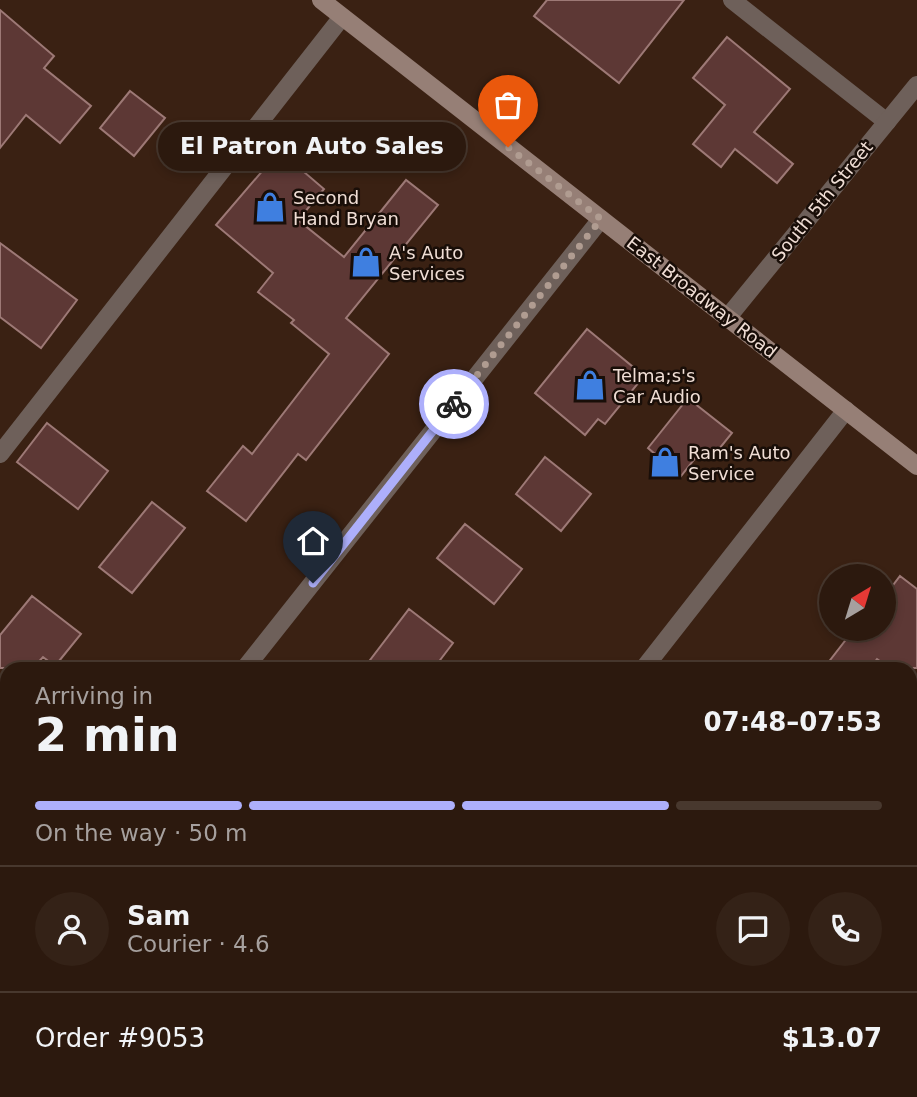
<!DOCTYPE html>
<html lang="en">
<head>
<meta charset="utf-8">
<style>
	:root { --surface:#2c190e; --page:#342217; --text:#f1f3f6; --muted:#a6a09e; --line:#48382e; --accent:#adaffb }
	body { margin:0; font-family:"DejaVu Sans",sans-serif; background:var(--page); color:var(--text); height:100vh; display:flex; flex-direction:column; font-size:26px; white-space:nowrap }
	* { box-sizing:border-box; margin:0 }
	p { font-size:23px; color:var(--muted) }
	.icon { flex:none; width:38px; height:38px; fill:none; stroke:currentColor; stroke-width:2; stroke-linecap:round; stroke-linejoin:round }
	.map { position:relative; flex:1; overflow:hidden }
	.panel { position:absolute; left:0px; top:662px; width:917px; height:436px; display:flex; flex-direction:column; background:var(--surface); border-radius:21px 21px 0 0; box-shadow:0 4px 10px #0003,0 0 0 2px var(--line) }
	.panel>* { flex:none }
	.needle { width:46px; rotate:38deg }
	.controls { position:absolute; left:819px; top:564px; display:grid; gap:14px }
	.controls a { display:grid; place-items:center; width:77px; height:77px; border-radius:50%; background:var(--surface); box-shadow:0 4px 10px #0003,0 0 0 2px var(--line); font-size:35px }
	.pin { position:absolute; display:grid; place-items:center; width:60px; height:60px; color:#fff; margin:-72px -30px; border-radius:50% 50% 50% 0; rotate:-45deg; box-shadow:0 0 7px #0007 }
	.pin .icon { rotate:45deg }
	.courier { position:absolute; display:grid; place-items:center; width:70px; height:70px; margin:-35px; border:5px solid #adaffb; border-radius:50%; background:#fff; color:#222; box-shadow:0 2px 9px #0007 }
	.bubble { position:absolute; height:49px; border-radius:24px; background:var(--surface); box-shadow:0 4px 10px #0003,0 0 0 2px var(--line); font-size:23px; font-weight:600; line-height:49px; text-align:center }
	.summary em { font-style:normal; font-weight:600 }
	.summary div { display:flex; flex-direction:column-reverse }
	.summary { display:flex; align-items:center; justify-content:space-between; height:119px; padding:0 35px }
	h1 { font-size:46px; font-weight:600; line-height:52px }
	.bar { display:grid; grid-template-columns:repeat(4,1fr); gap:10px 7px; align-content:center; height:84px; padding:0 35px }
	.bar i { height:9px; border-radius:5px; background:var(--line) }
	.bar .current { background:var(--accent) }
	.bar p { grid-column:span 4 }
	.line { display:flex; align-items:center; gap:18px; padding:0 35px; border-top:2px solid var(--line) }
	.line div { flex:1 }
	.round { display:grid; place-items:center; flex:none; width:74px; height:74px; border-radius:37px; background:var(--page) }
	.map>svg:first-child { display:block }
	.building { fill:#5d3835; stroke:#9d7976; stroke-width:2 }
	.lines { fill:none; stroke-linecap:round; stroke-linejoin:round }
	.service { stroke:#6e605a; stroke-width:18 }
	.minor { stroke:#6e605a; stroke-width:18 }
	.secondary { stroke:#967f76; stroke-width:18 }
	.done { stroke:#b09c91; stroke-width:7; stroke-dasharray:0 12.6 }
	.route { stroke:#adaffb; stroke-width:9 }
	.labels { text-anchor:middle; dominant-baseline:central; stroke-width:5; stroke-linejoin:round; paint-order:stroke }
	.poi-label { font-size:18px; fill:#f0ded5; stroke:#190e08; text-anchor:start }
	.street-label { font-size:18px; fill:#f0ded5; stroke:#190e08 }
</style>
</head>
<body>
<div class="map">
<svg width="917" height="1097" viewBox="0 0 917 1097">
	<rect width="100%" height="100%" fill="#3a2113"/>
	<path class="building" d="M547,0h137l-65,83 -85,-67z
		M0,10l54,46 -10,12 47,38 -31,37 -34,-28 -26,33z
		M727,37l63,52 -36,43 39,32 -16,19 -42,-34 -14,18 -28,-23 32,-39 -32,-27z
		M130,91l35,27 -31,38 -34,-28z
		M290,160l34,29 -26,31 46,37 62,-77 32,25 -92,113 43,36 -83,106 -8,-6 -52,67 -39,-30 36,-45 9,8 77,-100 -38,-31 3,-3 -36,-28 15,-19 -57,-48 54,-63 11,9z
		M0,243l77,57 -36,48 -41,-31z
		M587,329l57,47 -39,48 -7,-5 -13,16 -50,-42z
		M684,403h10l38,30 -21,26 -10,-8 -20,25 -33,-28z
		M47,423l61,48 -30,38 -61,-47z
		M545,457l46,37 -30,37 -45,-37z
		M152,502l33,26 -53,65 -33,-26z
		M465,524l57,45 -28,35 -57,-46z
		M900,576l17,13v79h-27l-13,-9 -7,9h-46l31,-40h29v-31z
		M32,596l49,38 -26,32 -12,-9 -10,11h-33v-33z
		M409,609l44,34 -19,25h-70z"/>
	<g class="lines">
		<path class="service" d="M732,0l155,122
			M0,454l342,-437
			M644,668l202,-258
			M309,1097l5,-7"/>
		<path class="minor" d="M728,317l189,-232
			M245,668l356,-449
			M910,889l7,-8
			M0,979l7,-9
			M746,1097l5,-7"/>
		<path class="secondary" d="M321,0l596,466"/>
	</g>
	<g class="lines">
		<path class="done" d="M454,404l147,-185 -93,-72"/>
		<path class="route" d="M313,583l141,-179"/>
	</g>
	<defs>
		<g id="shop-bare" transform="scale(2.415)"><path d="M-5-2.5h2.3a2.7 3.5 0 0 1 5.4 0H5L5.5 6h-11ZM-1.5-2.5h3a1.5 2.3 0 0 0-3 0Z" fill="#3f7fe0" stroke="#190e08" stroke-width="2.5" paint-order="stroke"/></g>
	</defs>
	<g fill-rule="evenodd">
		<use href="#shop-bare" x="270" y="207"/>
		<use href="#shop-bare" x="366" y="262"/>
		<use href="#shop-bare" x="590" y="385"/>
		<use href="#shop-bare" x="665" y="462"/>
	</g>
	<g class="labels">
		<g class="poi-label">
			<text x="293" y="197">Second<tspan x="293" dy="21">Hand Bryan</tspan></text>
			<text x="389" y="252">A's Auto<tspan x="389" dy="21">Services</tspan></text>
			<text x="613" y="375">Telma;s's<tspan x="613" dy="21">Car Audio</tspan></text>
			<text x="688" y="452">Ram's Auto<tspan x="688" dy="21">Service</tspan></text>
		</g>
		<g class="street-label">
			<text transform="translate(822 201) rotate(-51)">South 5th Street</text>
			<text transform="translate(702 297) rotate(38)">East Broadway Road</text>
		</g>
	</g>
</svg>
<div class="controls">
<a><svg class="needle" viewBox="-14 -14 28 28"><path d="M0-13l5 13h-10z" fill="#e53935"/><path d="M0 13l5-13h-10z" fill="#a6a09e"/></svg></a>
</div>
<div class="pin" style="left:508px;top:147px;background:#ea580c"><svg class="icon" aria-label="bag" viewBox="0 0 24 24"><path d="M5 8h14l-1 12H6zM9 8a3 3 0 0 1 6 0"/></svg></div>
<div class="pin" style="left:313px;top:583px;background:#1f2937"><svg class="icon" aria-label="home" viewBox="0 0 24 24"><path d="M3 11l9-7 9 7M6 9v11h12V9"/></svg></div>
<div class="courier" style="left:454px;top:404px"><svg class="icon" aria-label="bike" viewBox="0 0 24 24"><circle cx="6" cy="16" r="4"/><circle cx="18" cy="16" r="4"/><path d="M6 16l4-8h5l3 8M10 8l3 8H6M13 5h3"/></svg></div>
<div class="bubble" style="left:158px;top:122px;width:308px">El Patron Auto Sales</div>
<section class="panel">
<div class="summary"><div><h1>2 min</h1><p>Arriving in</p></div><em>07:48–07:53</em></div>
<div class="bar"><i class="current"></i><i class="current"></i><i class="current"></i><i></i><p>On the way · 50 m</p></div>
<div class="line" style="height:126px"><a class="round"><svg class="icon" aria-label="person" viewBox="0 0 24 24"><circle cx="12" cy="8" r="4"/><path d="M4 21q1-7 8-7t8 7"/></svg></a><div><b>Sam</b><p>Courier · 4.6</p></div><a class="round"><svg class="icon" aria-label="chat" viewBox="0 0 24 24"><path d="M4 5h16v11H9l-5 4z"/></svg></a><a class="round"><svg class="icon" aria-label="phone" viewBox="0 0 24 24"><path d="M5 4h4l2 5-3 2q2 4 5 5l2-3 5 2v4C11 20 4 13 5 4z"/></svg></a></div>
<div class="line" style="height:91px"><div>Order #9053</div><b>$13.07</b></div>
</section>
</div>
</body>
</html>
